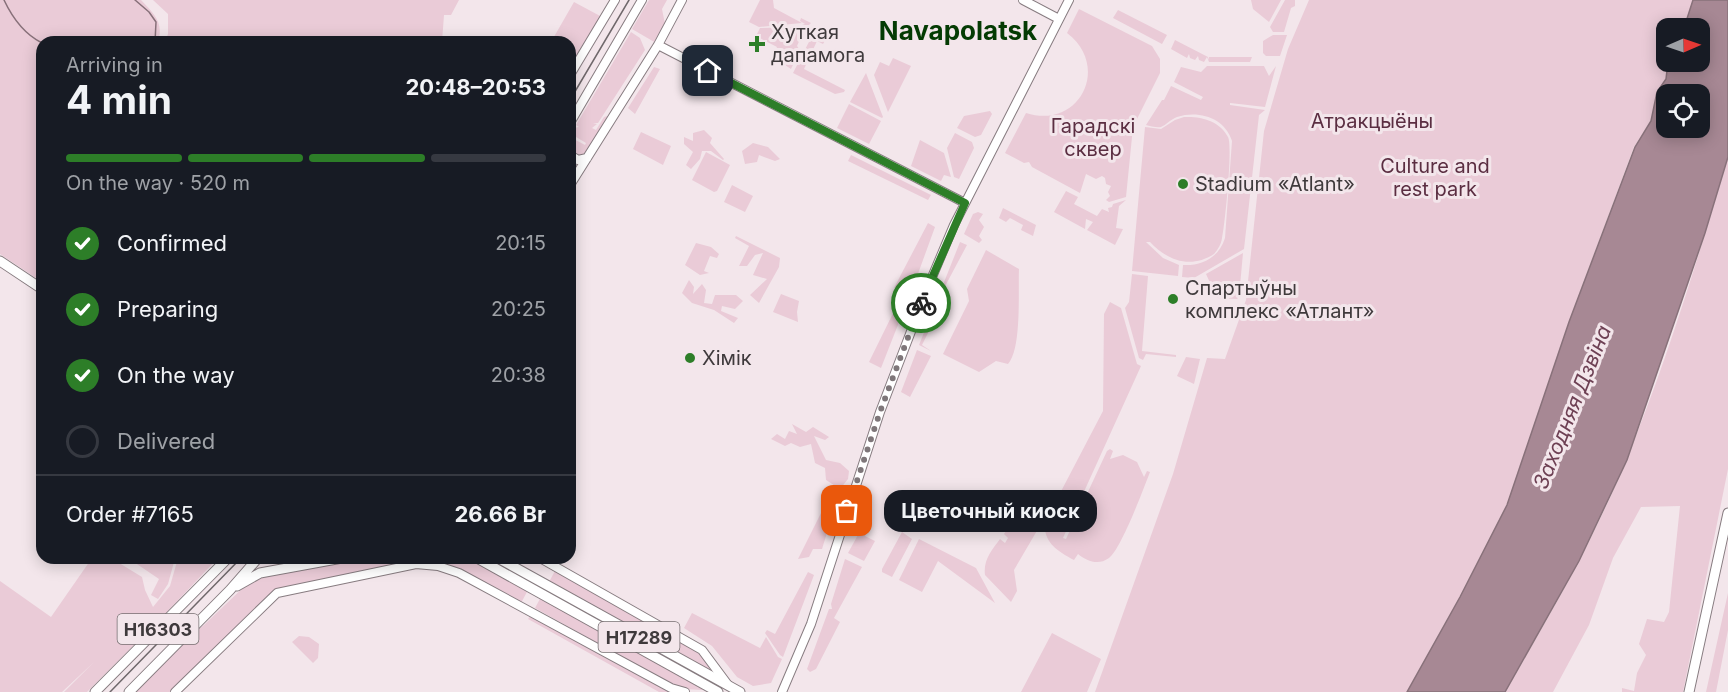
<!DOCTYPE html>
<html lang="en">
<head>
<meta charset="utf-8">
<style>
	:root { --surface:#171b24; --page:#242831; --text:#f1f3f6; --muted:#9ea1a6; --line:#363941; --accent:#2d7e28 }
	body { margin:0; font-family:Inter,sans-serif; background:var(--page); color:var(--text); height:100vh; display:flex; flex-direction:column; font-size:22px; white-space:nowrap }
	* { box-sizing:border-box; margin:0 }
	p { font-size:20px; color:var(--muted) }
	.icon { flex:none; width:33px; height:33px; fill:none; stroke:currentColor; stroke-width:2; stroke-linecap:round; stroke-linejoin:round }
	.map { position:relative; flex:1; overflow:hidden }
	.side { position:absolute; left:36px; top:36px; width:540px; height:528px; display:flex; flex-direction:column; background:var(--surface); border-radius:18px; box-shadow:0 3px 15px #0003 }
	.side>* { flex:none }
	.needle { width:39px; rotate:88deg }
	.controls { position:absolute; left:1656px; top:18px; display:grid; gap:12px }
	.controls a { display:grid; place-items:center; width:54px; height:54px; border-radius:12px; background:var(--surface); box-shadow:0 3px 15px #0003; font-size:30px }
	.pin { position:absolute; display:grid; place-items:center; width:51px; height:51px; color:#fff; margin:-26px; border-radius:12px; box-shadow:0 3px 9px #0006 }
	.courier { position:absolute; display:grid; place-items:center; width:60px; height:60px; margin:-30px; border:4px solid #2d7e28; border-radius:50%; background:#fff; color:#222; box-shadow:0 2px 8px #0007 }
	.bubble { position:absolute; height:42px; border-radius:18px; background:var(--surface); box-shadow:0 3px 15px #0003; font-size:20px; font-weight:700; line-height:42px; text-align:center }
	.head em { font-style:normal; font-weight:700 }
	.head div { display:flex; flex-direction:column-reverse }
	.head { display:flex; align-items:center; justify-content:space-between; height:102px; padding:0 30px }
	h1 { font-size:39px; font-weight:700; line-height:45px }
	.bar { display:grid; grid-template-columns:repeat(4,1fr); gap:9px 6px; align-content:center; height:72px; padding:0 30px }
	.bar i { height:8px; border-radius:4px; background:var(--line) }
	.bar .active { background:var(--accent) }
	.bar p { grid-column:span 4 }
	.line { display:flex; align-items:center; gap:15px; padding:0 30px; border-top:2px solid var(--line) }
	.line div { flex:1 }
	ol { padding:0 30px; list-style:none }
	li { display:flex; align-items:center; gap:18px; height:66px }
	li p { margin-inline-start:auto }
	li .icon { padding:6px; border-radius:50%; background:var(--accent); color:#fff; stroke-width:4 }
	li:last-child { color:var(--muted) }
	li i { width:33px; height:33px; border:3px solid var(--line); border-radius:50% }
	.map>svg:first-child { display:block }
	.green { fill:#eacbd7 }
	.water { fill:#a78894; stroke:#88717a; stroke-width:1.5; fill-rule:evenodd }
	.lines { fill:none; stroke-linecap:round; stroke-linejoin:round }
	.stream { stroke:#88717a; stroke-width:1.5 }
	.secondary-casing { stroke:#877c80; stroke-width:10 }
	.primary-casing { stroke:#877c80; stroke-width:11 }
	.secondary { stroke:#fff; stroke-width:8 }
	.primary { stroke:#fff; stroke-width:9 }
	.tram { stroke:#6f686b; stroke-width:1.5 }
	.done { stroke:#7e7679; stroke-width:6; stroke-dasharray:0 10.8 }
	.route { stroke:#2d7e28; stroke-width:8 }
	.poi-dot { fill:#2d7e28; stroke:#f3e6eb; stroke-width:2 }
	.labels { text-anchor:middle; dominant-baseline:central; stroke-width:6; stroke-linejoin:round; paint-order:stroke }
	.shield { fill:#f3e6eb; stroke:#756e70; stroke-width:1.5 }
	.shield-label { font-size:18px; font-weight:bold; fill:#3f3a3c }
	.poi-label { font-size:20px; fill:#3f3a3c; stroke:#f3e6eb; text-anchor:start }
	.park-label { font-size:20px; fill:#5b2e42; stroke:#f3e6eb }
	.water-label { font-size:21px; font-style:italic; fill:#6e4054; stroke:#f3e6eb }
	.district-label { font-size:26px; font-weight:bold; fill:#043b03; stroke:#f3e6eb }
</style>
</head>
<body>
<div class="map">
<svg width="1728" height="692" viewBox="0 0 1728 692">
	<rect width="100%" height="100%" fill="#f3e6eb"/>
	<path class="green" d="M0,0h141c13,14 23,22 17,42h-116v240l-42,-28z
		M153,0h306l-8,15h-7l-2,27h-21l-8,-5 -8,2v3h-240l3,-8v-20z
		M649,0h18l-5,9 3,15 -9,19 -24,-14z
		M760,0h13l1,8 28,15 -43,4 -10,-5z
		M1251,0h30l-12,22 -16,-13z
		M1285,0h10v6l-4,2 -7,24h-11l-3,-5z
		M1309,0h384l-9,28h-18v34h2l-2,17 -9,13 -6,29 -17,26 -65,175 -62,183 -47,92 -53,95h-312l78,-218 34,-116 18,1 21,-59 18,-169 24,-82z
		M574,2l28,15 -32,52v-27h-19z
		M1079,9l73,37 8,13v14l-27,54 -7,70 -17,5 -3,-2 4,-4 -2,-4 3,-6 -5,-2 -1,-6 -3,-2 -6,3 -10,-5 -6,19 -48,-26 -3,-5 -5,1 -19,-10 21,-40c54,17 85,-47 41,-80z
		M1118,10l49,25 -5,9 -49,-26z
		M801,18l10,5 -3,3 4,2 -5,10 -6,-1 -4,9 3,4 -9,19 -18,-12 4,-10 -21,-11 4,-8 36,-1 9,-3 -5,-3z
		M631,32l9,6 5,12 -47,73h-5l4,1 -5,4 4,2 8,-13 10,-3 -27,41 -12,2 -4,-7 -1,-13 15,8 1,-2 -15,-9 3,-6 5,-1 -3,-2z
		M813,34l13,5 -3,5 -6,-3 -13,28 41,21 -1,2 -9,2 -42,-21z
		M1273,35h14l-7,21h-14l-3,-3v-12z
		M1175,40l33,17 1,3v-3h43l-2,5h-41l-2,-5 -3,5 -5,-2 -1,-4 -3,4 -5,-2 -1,-4 -2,4 -16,-9z
		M893,58l18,8 -23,46 -14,-37 6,-13 9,4z
		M1207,66h57l5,10 7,-10 -11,41 -35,-4v2l35,5 -6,5 -15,134 -50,29 -12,-1 1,-12c20,1 36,-8 42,-27l7,-97c-7,-23 -33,-31 -55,-24 -6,2 -11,8 -16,10 -4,1 -11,-1 -15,-2l16,-25h2l7,-14 30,14 2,-3 -29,-15 7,-15 20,5z
		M654,67l6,2 -25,45 -7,-6z
		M866,73l17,44 -1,1 -32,-16z
		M849,104l32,17 -12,23 -32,-16z
		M990,111l2,3 -11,21 -6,2 -18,-9 7,-12z
		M1184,117c17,-1 36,4 44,20 5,9 -3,87 -6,101 -1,7 -4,11 -8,16 -23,15 -46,7 -64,-12h-4l17,16 16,7 -1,11 -46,-5 13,-144 16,2 14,-9z
		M704,130l8,8 -2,5 14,16 -1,1 -12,-9h-9l-2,8 -9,10 -5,-4 7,-13 -9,-8v-7l9,4v-8z
		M641,132l30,14 -8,19 -30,-16z
		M955,133l17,9 2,6 -15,31 -5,-2 -7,-29z
		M920,140l24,13 7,24 -7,-2 -3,6 -30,-15z
		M753,143l15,4 12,12 -5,2 -16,-6 -2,7 -12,2 -3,-13z
		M706,152l24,13 -13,26 -3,1 -22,-12z
		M851,155l80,40 -3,5 -80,-39z
		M1728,157v312l-45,223h-61v-4l12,3 3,-18 9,-18 -7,-11 8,-25 17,3 5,-10 11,-106 -39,1 -28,51 -24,67 -36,67h-48c44,-76 89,-152 122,-234 40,-97 71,-200 101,-301z
		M732,185l21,11 -8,16 -21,-10z
		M1066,191l12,6 -4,7 23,12 5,-7 7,3 -1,-4 4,-1 1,-3 13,-4 -7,6 -3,22 7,1 -8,16 -28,-15 6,-8 -7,-3 -1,10 -31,-17z
		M1003,208l33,17 -3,11 -12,-6 2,-5 -13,-7 -4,4 -7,-4z
		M978,212l5,2 -4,6 5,7 -5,9 3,4 -3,3 -15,-9 9,-20z
		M928,223l7,4 -20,55 -21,6z
		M736,236l44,22 -1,9 -20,36 -9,-8 17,-16 -14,-4 10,-22 -8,2 -8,11h-8l10,-20 -14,-8z
		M960,242l7,3 -25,47 5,3 -25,50 9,6 -12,-6z
		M696,243l15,4 8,7 -2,4 -7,-2 -6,15 5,2 -9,2 -15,-10z
		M986,250l33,19c-1,22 3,79 -11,95l-12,-3 -17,11 -36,-18 26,-53 -2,-12z
		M1243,253l-4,44 -2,2 -20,-1 -11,-24z
		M1132,274l16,2 -6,75 34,4v2l-30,-3 -3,6 -4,-2 -14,-50 4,-6z
		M689,280l5,7 -1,7 9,-10 4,6 -2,13 8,1 3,-9h21l7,6 -8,8 -13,-3 -1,5 17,7 -4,5 -20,-13 -22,-7 -10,-10z
		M914,284l-33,84 -12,-6 32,-65 -8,-6z
		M781,294l18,7 -2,11 1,10 -25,-10z
		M1110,302l11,6 16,56 4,2 -78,172 3,1 41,-88 3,-2 3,2 -3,8 13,-4 14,7 7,15 3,-6 3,1c-7,18 -29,77 -41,86 -11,8 -22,3 -31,-4l-4,6c-17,-9 -31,-18 -29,-38l58,-111 1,-97z
		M917,350l14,6 -21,41 -9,-5z
		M1186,357l14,2 -6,25 -17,-8z
		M792,424l14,8 7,-5 16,10 -4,3 -11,-4 12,24 14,3 9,8 -1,8 -8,10 -14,-9 -1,-12 -10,-5 -4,-19 -11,3 -9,-4 -6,3 -14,-7 6,-5 8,5 4,-8 8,3z
		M832,491l7,3 -17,55h-9l-4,8 -11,2z
		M1024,517l13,7 1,5 -24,41 3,21 -6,11 -26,-27c-2,-15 7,-25 15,-36l5,4 3,-5 -4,-4 9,-13z
		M902,532l10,7 -20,38 -10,-5v-3z
		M859,533l7,1 -1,2 10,5 -11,20 -16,-8z
		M919,539l57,29 19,35 -57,-42 -16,31 -23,-12z
		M92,558h19l31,19 3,13 8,17 17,-21 8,-28h40l-53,56 -78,78h-23l30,-30 -32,30h-62v-111l51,36z
		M128,558h41l5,4 -6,22 -10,15 -7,-4 8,-16z
		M354,558h93l-3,5 -28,-3 -140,31 -10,6 -95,95h-36l55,-56 14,-11 45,-43 25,-10z
		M451,558h20l57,32 -7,13 -73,-39z
		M845,559l17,8 -28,51 6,4 -24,47 -6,3 -3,-3 22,-60h3l-1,-5z
		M556,569l145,83 11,17 -1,2 -162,-89z
		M808,572l6,3 -31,82 -3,-2 -15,-22 2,-3 8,4z
		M1728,593v37l-12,62h-10z
		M541,597l162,91 -1,2 -18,-1 -12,-4 -137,-77z
		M692,613l68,35 6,-11 12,20 4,2 -11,24 -18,3 -16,-9 -25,-31 -28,-18z
		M531,615l143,77h-15l-131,-73z
		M1052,633l49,26 -14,33h-66z
		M299,636l10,1 10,7 -1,14 -5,5 -21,-21z"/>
	<path class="water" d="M1693,0h35v157l-23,76 -78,227 -48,101 -74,131h-98l53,-95 47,-92 62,-183 66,-175 16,-26 6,-29 9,-13 2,-17h32v-34h-16zM1666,94h34v34h-34z"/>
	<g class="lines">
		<path class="stream" d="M4,0c8,17 20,34 38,43
			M135,0l14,12 7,10 -1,20"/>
		<g class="secondary-casing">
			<path id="secondary" d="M1023,0l36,19
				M658,45l307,158
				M570,75l45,-75
				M570,123l72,-123
				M570,155l8,5 9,-2
				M570,185l88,-140 24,-45
				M540,558l162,92 26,35
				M175,692l102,-99 139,-29 22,2 21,7 212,115 14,4
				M782,692l29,-68 69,-212 50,-130 24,-57 115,-225"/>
		</g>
		<g class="primary-casing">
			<path id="primary" d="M0,261l42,28
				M477,558l241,134
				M498,558l242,134
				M237,586l23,-13 82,-15
				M95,692l133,-134
				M129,692l101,-102 28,-32
				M1689,692l39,-179"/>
		</g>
		<use href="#secondary" class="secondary"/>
		<use href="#primary" class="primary"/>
		<path class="tram" d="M570,100l59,-100
			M110,692l131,-134"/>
	</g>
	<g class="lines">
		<path class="done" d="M847,511l33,-99 41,-109"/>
		<path class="route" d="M708,71l257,132 -44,100"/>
	</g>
	<g class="poi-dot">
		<path d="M754 35h6v6h6v6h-6v6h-6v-6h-6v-6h6z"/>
		<circle cx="1183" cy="184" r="6"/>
		<circle cx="1173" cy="299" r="6"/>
		<circle cx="690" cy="358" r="6"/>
	</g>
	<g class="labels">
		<g class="shield">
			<rect x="117.5" y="614" width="81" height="30" rx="4.5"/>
			<rect x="598.5" y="622" width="81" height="30" rx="4.5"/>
		</g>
		<g class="shield-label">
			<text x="158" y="629">Н16303</text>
			<text x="639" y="637">Н17289</text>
		</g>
		<g class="poi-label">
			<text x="771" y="32">Хуткая<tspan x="771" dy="23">дапамога</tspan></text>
			<text x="1195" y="184">Stadium «Atlant»</text>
			<text x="1185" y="288">Спартыўны<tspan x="1185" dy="23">комплекс «Атлант»</tspan></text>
			<text x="702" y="358">Хімік</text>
		</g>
		<g class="park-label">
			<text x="1372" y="121">Атракцыёны</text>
			<text x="1093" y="126">Гарадскі<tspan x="1093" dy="23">сквер</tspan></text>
			<text x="1435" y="166">Culture and<tspan x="1435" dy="23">rest park</tspan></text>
		</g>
		<g class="water-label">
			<text transform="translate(1572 407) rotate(-68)">Заходняя Дзвіна</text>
		</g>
		<g class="district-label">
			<text x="958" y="30">Navapolatsk</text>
		</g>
	</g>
</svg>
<div class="controls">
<a><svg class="needle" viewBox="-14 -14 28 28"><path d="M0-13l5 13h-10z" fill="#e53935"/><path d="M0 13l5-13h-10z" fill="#9ea1a6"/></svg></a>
<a><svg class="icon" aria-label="locate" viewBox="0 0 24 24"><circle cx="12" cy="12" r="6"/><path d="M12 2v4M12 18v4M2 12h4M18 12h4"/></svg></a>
</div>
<div class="pin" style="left:847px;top:511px;background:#ea580c"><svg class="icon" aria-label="bag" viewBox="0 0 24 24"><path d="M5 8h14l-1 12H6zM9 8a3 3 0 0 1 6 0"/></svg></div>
<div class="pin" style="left:708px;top:71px;background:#1f2937"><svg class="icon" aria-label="home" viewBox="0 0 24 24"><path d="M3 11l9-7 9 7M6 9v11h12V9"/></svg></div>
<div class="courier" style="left:921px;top:303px"><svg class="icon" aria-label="bike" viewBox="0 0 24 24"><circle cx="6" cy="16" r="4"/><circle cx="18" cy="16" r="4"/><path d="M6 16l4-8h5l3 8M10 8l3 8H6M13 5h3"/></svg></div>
<div class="bubble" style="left:884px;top:490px;width:213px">Цветочный киоск</div>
<section class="side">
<div class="head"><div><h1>4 min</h1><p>Arriving in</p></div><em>20:48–20:53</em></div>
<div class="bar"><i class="active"></i><i class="active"></i><i class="active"></i><i></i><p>On the way · 520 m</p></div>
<ol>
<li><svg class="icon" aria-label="check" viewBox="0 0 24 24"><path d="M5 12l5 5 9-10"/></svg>Confirmed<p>20:15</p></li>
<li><svg class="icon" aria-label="check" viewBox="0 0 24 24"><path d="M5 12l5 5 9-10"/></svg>Preparing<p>20:25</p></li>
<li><svg class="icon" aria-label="check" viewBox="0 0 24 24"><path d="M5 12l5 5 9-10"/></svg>On the way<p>20:38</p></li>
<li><i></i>Delivered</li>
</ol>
<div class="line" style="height:78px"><div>Order #7165</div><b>26.66 Br</b></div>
</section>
</div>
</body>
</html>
